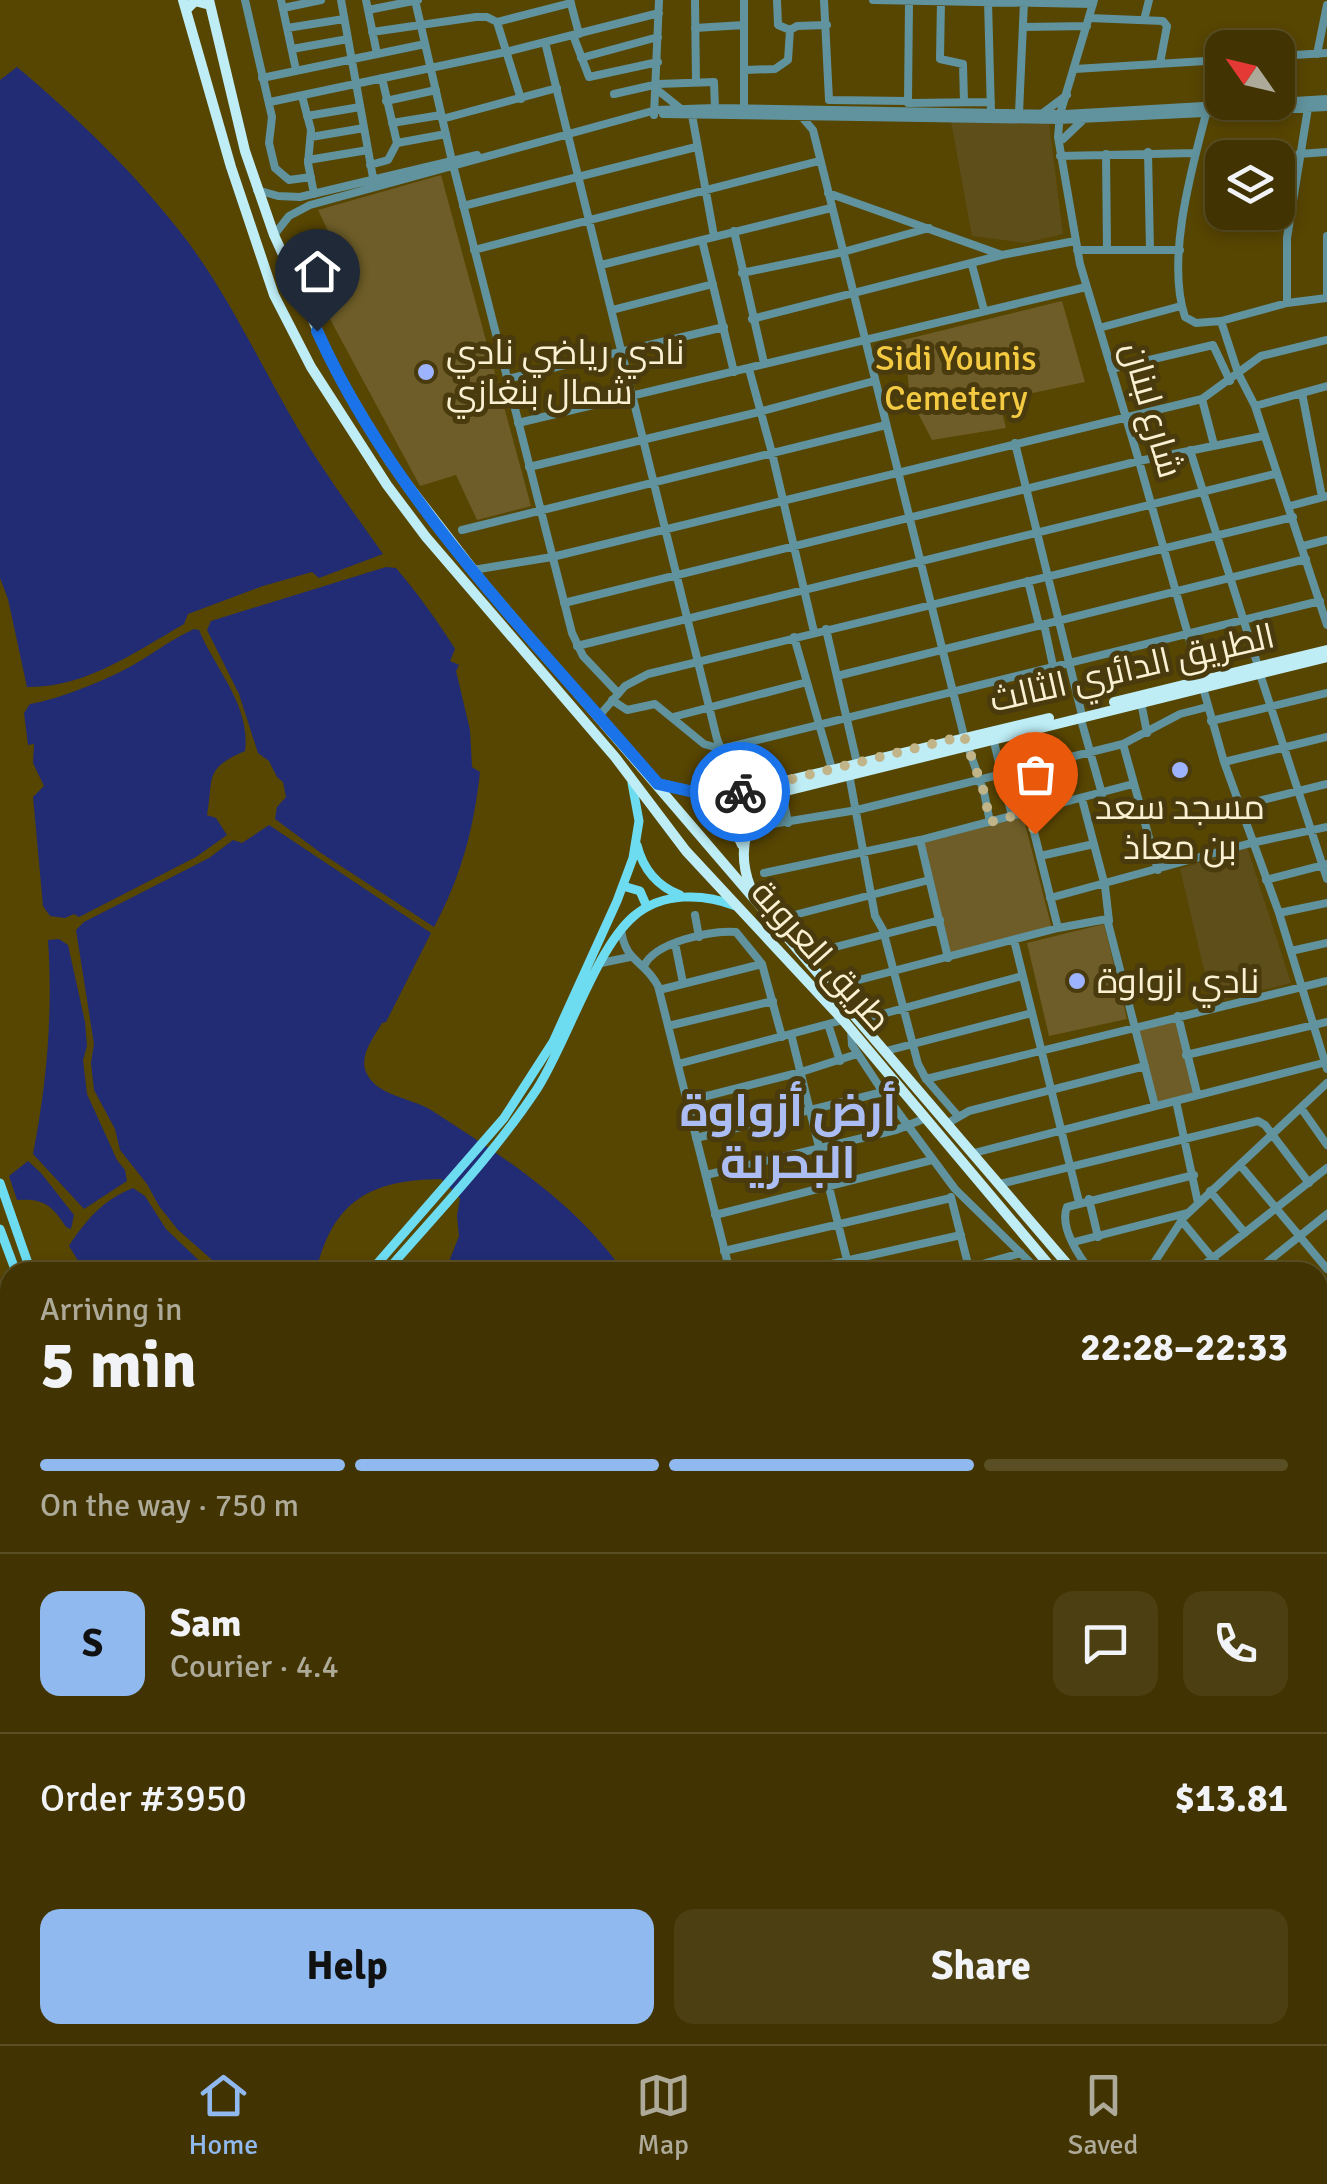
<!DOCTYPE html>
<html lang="en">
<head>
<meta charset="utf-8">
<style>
	:root { --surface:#413402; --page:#4c3f11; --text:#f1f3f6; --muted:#aeaa99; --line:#5a4f24; --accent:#90b9f0 }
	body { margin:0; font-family:Signika,Cairo,sans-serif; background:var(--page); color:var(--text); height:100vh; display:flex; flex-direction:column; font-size:38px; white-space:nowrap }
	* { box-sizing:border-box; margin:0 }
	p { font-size:32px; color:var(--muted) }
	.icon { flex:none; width:55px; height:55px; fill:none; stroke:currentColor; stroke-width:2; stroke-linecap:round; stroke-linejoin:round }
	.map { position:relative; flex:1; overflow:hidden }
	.side { position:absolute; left:0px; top:1262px; width:1328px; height:782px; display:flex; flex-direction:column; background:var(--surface); border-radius:30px 30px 0 0; box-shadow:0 5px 15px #0003,0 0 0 2px var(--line) }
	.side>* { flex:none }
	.needle { width:65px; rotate:304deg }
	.controls { position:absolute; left:1205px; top:30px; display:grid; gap:20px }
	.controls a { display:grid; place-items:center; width:90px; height:90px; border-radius:20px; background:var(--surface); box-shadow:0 5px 15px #0003,0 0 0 2px var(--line); font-size:50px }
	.pin { position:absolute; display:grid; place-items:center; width:85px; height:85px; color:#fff; margin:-102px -42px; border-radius:50% 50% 50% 0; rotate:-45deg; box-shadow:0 0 10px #0007 }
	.pin .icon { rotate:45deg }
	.courier { position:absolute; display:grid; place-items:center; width:100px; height:100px; margin:-50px; border:8px solid #1a73e8; border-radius:50%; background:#fff; color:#222; box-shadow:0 2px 12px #0007 }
	.headline em { font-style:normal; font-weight:700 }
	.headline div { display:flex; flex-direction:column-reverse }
	.headline { display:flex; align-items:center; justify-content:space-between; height:170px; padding:0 40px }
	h1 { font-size:65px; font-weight:700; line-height:75px }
	.bar { display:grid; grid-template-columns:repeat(4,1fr); gap:15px 10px; align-content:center; height:120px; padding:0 40px }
	.bar i { height:12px; border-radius:8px; background:var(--line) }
	.bar .selected { background:var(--accent) }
	.bar p { grid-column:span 4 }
	.line { display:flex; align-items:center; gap:25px; padding:0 40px; border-top:2px solid var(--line) }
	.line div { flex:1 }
	.round { display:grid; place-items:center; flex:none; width:105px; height:105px; border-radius:20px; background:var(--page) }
	.action { display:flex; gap:20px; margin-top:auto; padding:20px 40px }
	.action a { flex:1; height:115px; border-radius:20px; background:var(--accent); color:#111; font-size:40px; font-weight:700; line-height:115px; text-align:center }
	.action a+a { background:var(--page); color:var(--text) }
	.tabs { display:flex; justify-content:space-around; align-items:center; height:140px; border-top:2px solid var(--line); background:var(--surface); font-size:28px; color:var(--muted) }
	.tabs a { display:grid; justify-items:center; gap:5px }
	.tabs .selected { color:var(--accent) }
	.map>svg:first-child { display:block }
	.built { fill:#5e4e1a }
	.green { fill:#6e5d28 }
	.water { fill:#212c74 }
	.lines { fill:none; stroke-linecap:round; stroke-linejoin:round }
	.minor { stroke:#60939d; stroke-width:8 }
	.major { stroke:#6ddcf1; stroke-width:9 }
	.highway { stroke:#beedf6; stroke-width:10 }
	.done { stroke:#c1b489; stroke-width:10; stroke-dasharray:0 18 }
	.route { stroke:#1a73e8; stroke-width:12 }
	.poi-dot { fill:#9eb3fd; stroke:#493b0d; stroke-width:4 }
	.labels { text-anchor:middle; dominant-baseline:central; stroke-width:10; stroke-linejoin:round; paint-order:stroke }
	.poi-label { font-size:35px; fill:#faf0d2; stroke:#493b0d; text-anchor:start }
	.park-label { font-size:35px; fill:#f4ca42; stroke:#493b0d }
	.street-label { font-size:35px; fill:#faf0d2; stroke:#493b0d }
	.district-label { font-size:45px; font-weight:bold; fill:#acbdf4; stroke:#493b0d }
</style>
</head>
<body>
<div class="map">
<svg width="1327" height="2044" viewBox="0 0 1327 2044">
	<rect width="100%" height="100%" fill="#574502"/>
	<path class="built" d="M951,122l98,1 14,111 -38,9 -53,-7z
		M1247,847l44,136 -79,20 -32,-134z"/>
	<path class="green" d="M441,175l90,331 -54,14 -21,-45 -36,11 -117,-217 34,-19 -19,-40z
		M1062,301l23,81 -86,18 7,28 -74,12 -22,-42 -5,-48 -6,-9z
		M1023,816l29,113 -102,26 -26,-113z
		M1104,924l23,95 -78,17 -22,-93z
		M1178,1016l19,77 -42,13 -18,-81z
		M1318,1935l9,37v72h-301l-28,-9h320z"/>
	<path class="water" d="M17,67c63,53 121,109 171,175 43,58 73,124 109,185 26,44 57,86 86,127l-64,24 -7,-6 -49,14 -75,28 -4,10c-49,28 -98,64 -157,63l-19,-88 -8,-21v-498z
		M386,567l10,1c22,26 41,52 59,81l-5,12 9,4 -3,6 14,59 2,37 8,5c-6,56 -19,105 -46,155l-113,-74 -46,-34 2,-12 9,-10 -3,-15 -6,-5 -8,-16 -11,-8 -19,-59 -32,-64 4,-9z
		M194,629l5,1c16,39 52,76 46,121 -42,18 -31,27 -38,64l9,3 11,17 -31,22 -117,60 -5,-3 -9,4 -15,-2 -7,-10 -10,-109 11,-11 -11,-23 1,-19 -6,1 -4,-32 6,-9c27,-4 79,-25 103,-39 21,-12 39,-26 61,-36z
		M269,825l162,108 -45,89 -4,1c-8,14 -23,32 -16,49 10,24 46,26 65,38 71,46 143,91 193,162h-179l14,-36 -2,-20 3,-18 -19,-19c-70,1 -108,21 -125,93h-90l-48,-42 -19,-24 -12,-22 -27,-34 -5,-21 -21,-39 -3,-27 3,-19 -18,-114 8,-8 125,-64 24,-18 9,3z
		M59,939l9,6 17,77 2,24 -4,14 4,34 30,66 8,10 2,11 -43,28 -51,-55c14,-71 20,-142 15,-214z
		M28,1161l13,12 33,42 -3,14 -5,-2c-14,-22 -23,-29 -49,-27l-8,-24z
		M133,1188l12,8 21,33 45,43h-126l-16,-26c16,-25 35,-47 64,-58z"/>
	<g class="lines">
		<path class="minor" d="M245,0l27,117 -3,26 6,25 14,12 22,-3
			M281,0l15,70
			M341,0l33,183
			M366,0l11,54
			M415,0l37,161 120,472 11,23 35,37
			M570,0l9,34
			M695,0l1,82
			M744,0v109
			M824,0l5,100 79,1 1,-99
			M873,0l220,4
			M941,0l-1,59 23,5 1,38
			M1094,0l-34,114 -2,23 22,127 59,197 85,301 55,151 48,156
			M988,1l3,112
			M283,8l38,-8
			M368,10l50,-10
			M1089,18l74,3 4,5 -7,37
			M1144,20l5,-20
			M497,22l24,77
			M1023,27l64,-1
			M287,28l57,-9
			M695,28l49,-3
			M790,30l7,-4 30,-1
			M372,32l104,-15h11l10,5 74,-19
			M573,35l16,42 69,-15
			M545,42l172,697 9,22 24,28
			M292,49l56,-10
			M1317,54l10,-49
			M1278,56l49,-3
			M581,58l77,-21
			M1075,69l147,-9
			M744,70l31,-1 13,-9 2,-30 -12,-5 -1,-25
			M262,78l163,-34
			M660,92l20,16
			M614,94l44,-10 56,-2 1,26
			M302,96l9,34 -3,33 6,31
			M386,101l50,-11
			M270,102l236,-50 153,-39
			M1278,102l49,-3
			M908,103l83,-1
			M1207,107l10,-46
			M1019,113l5,-111
			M1043,113l24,-18
			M663,114l396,6 268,-13
			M1206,114c-15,57 -40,146 -21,203l11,6 25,-2
			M654,115l5,-115
			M692,115l22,121
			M307,116l53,-9
			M801,116l12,14 151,606 20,56 6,30
			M442,119l115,-31
			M392,123l49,-8
			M311,137l53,-9
			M1063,139l21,-20
			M397,143l49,-9
			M1148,152l2,97
			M1106,154l1,96
			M1299,154l28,-2
			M1060,156l135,-3
			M308,160l60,-10
			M370,165l18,-5 9,-17 -15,-65
			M257,190l21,6 22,1 177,-42
			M828,193l174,62
			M463,206l233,-59
			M734,231l30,132
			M274,235l15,-19 21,-11 346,-95 59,-2 350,6 209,-12
			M1327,236v62l-40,5 -66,18 17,52 17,33 72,219
			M702,240l32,132
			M474,250l345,-89
			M1077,250h103
			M601,265l230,-57
			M972,265l12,45
			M742,273l101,-21 86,-24
			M1287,303v-65l21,-130
			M612,310l101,-26
			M752,319l250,-64 73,-14
			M1099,328l82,-22
			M749,369l23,84 42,179
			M1111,369l102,-24 17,36
			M507,379l217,-52
			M1302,393l20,104
			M1202,399l12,46
			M1255,406l72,-20
			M518,423l568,-136
			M1015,443l66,268
			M1190,450l68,216
			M529,467l230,-55 115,-31
			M1290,506l37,-10
			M462,530l424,-105
			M1303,546l24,-6
			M473,570l79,-13 650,-158 59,-43 66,-16
			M1028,581l11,44
			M564,603l575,-142 124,-25
			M1044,624l9,42
			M826,629l31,134
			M794,637l38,132
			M577,646l698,-172
			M1260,674l67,205
			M837,676l469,-117
			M612,700l15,10 28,-6 49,40 17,5 599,-148
			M1141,702l6,31
			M599,716l26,-30 23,-12 645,-157
			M1080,716l22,78
			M673,717l134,-35
			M1211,721l116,-28
			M993,738l19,78
			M1123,744l35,126
			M1224,762l103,-25
			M849,774l26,142 8,14 35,134 8,15 32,37
			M782,792l6,31
			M1082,799l23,87 4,35
			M1238,806l89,-22
			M1029,812l29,116
			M754,816l12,9 91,-15 266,-66 57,-30 27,-7
			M920,840l28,118
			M1040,856l54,-12
			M764,873l156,-33 213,-56
			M1266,880l61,-16
			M1050,898l201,-55 76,-16
			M1279,913l48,-10
			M695,915l4,22
			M621,930c5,34 23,29 37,56l72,286
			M789,937l5,-5v-12l4,-6 131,-34
			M1014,940l65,262
			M675,943l8,40
			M1291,951l36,-8
			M804,955l136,-35
			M601,963l29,-6
			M644,966c11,-24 67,-36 92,-34l26,32 20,73
			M832,987l226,-59 49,-9 48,187
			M659,990l103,-26
			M1178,1016l19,77
			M860,1020l162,-44
			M828,1024l12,37
			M668,1026l105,-25
			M851,1029l1,16 31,47
			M791,1034l59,238
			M886,1051l146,-38
			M1186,1055l141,-33
			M678,1064l165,-44
			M926,1079l401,-98
			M687,1101l114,-29 56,-18
			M1176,1101l22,102
			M1301,1108l26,37
			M948,1123l21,-12 176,-45
			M696,1138l187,-46 72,97 85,83
			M974,1153l349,-90
			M1240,1165l87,104
			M706,1175l190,-45 30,-12
			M1000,1184l258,-63 7,4 44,58
			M1210,1191l35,42
			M951,1197l19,75
			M1089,1199l9,38
			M715,1215l217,-55
			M1181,1220l43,52
			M1074,1242l113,-29
			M724,1251l227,-53
			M796,1272l165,-37
			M954,1272l67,-19
			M1092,1272c-13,-15 -33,-45 -25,-65l127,-32
			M1148,1272l36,-55 143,-134
			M1195,1272l132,-104
			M1255,1272l72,-58
			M0,1296l10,26
			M1318,1387l9,-6
			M1318,1395l9,17
			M0,1437l10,-4
			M0,1468l9,31 -9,88
			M1318,1590l9,-4
			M1318,1599l9,-5
			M0,1611l10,2
			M0,1662l10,1
			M0,1718l10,1
			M0,1748l10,48
			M0,1862l10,2
			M0,1877l10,-2
			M0,1916h10
			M0,1970l10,2
			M0,2020h10
			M0,2038l112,6
			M255,2044l2,-9
			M310,2044l2,-9
			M768,2044v-9"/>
		<path class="major" d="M637,845c6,24 20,41 43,50
			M623,886l17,5 7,16
			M0,1183l31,89
			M0,1229l16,43
			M370,1272l134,-154 49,-76 64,-141 16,-43 6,-37 -7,-38
			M386,1272c51,-59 108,-118 151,-183 30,-47 59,-141 97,-173 28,-24 69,-23 102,-10
			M546,2035l24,9
			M152,2044l1,-9
			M159,2044l1,-9"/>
		<path class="highway" d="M183,0l48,167 43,128 37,72 76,118 39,52 189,220 71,94 157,169 212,252
			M209,0l36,151 29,84 63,138 53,89 95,123 589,687
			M186,10l9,-9 15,4
			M1114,702l213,-52
			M661,784l33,8h46l309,-74
			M740,792l4,16 10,8
			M700,795l29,22 13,28
			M750,886c-14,-37 -4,-76 32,-94l545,-135
			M1318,1830l9,33
			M1318,1877l9,31"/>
	</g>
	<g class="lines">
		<path class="done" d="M740,792l224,-56 20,56 6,30 39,-10 6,22"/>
		<path class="route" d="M317,331c78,173 219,310 341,453l36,8h46"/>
	</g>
	<g class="poi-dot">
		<circle cx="426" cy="372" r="10"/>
		<circle cx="1180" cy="770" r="10"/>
		<circle cx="1077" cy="981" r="10"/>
	</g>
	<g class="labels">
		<g class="poi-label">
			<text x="446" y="352">نادي رياضي نادي<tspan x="446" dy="40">شمال بنغازي</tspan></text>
			<text x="1180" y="807" text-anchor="middle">مسجد سعد<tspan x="1180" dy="40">بن معاذ</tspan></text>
			<text x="1097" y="981">نادي ازواوة</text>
		</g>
		<g class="park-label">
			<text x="956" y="358">Sidi Younis<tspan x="956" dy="40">Cemetery</tspan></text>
		</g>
		<g class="street-label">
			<text transform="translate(1152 410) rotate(74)">شارع لبنان</text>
			<text transform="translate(1132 668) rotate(-13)">الطريق الدائري الثالث</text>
			<text transform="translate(821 956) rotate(48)">طريق العروبة</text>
		</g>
		<g class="district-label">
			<text x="788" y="1111">أرض أزواوة<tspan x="788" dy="52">البحرية</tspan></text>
		</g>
	</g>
</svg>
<div class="controls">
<a><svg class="needle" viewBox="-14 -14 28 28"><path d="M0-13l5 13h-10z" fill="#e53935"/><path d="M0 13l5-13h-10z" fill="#aeaa99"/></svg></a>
<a><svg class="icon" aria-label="layers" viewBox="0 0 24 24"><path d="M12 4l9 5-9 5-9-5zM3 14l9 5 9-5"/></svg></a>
</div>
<div class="pin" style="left:1035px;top:834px;background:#ea580c"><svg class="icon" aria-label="bag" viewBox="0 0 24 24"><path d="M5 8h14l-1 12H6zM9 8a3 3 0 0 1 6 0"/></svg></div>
<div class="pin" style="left:317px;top:331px;background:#1f2937"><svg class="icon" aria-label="home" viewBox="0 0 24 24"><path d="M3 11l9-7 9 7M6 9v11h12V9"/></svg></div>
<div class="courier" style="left:740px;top:792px"><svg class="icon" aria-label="bike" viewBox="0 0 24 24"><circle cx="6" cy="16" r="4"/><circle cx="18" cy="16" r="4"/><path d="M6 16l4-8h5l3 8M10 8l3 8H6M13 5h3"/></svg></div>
<section class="side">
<div class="headline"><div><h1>5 min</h1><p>Arriving in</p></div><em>22:28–22:33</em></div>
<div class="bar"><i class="selected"></i><i class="selected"></i><i class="selected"></i><i></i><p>On the way · 750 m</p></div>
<div class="line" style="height:180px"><b class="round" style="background:var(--accent);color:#111">S</b><div><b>Sam</b><p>Courier · 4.4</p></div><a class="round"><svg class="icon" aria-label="chat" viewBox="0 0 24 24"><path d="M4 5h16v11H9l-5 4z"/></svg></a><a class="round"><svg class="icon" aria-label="phone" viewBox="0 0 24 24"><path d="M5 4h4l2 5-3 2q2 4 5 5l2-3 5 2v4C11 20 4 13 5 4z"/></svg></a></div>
<div class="line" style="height:130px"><div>Order #3950</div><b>$13.81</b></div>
<div class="action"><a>Help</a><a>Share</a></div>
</section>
</div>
<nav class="tabs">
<a class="selected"><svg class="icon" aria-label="home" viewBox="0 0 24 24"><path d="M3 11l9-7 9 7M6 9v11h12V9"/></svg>Home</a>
<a><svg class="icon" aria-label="map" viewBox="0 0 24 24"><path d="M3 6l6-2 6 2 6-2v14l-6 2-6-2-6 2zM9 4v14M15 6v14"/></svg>Map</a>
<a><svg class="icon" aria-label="saved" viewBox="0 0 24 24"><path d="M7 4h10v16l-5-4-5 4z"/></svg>Saved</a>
</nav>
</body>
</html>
